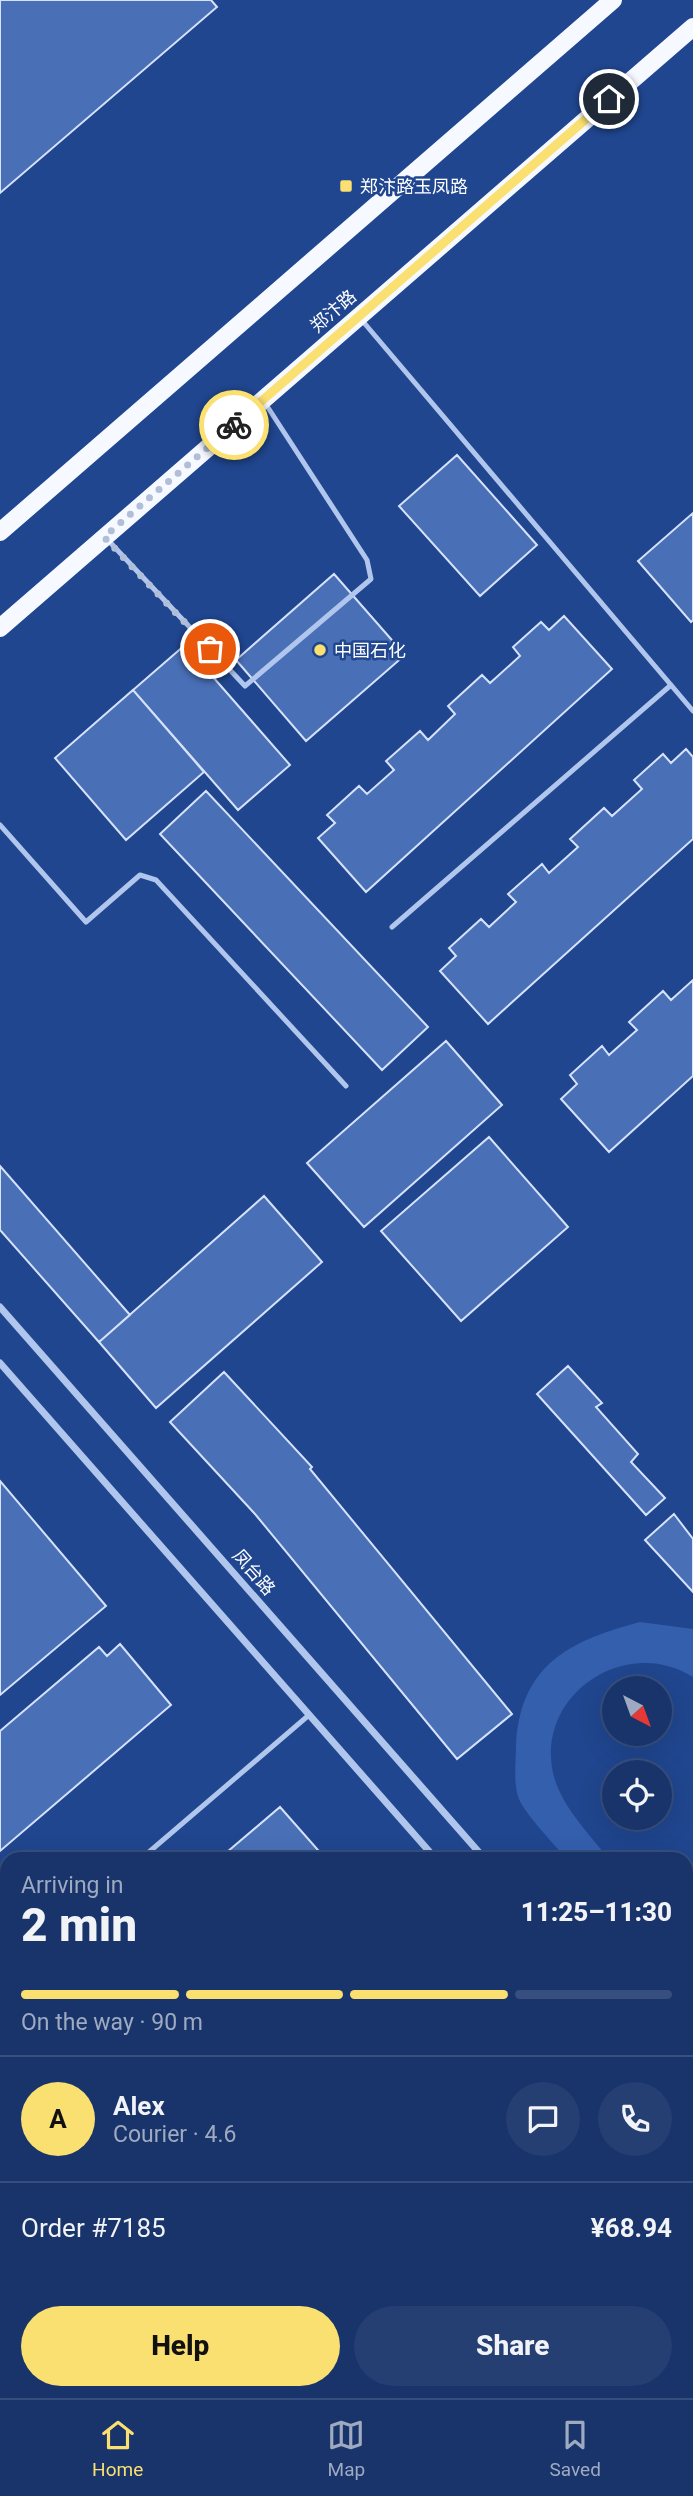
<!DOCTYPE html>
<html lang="en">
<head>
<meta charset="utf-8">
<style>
	:root { --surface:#18346b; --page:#253f73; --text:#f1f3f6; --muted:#9faac1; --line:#364f7e; --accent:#fadf71 }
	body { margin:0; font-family:Roboto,"Noto Sans SC",sans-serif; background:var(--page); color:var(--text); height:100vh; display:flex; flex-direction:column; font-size:26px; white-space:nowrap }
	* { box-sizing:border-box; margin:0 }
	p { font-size:23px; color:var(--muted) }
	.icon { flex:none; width:38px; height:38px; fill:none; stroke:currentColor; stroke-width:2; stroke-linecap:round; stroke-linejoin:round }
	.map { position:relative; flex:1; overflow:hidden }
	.details { position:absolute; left:0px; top:1852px; width:693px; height:548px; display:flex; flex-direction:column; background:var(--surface); border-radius:21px 21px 0 0; box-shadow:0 7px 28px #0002,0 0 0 2px var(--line) }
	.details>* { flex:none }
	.needle { width:46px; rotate:139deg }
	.fabs { position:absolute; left:602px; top:1676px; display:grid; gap:14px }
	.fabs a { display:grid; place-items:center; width:70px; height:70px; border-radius:50%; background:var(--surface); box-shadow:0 7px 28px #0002,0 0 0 2px var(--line); font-size:35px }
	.pin { position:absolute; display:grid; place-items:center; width:60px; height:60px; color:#fff; margin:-30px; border:4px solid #fff; border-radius:50%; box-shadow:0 2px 7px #0007 }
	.courier { position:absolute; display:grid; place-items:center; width:70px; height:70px; margin:-35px; border:5px solid #fadf71; border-radius:50%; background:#fff; color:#222; box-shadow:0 2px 9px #0007 }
	.summary em { font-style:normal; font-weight:800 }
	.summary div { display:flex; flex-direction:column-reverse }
	.summary { display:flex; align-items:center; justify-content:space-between; height:119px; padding:0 21px }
	h1 { font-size:46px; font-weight:800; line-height:52px }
	.bar { display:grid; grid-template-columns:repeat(4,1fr); gap:10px 7px; align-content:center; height:84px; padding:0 21px }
	.bar i { height:9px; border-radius:5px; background:var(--line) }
	.bar .selected { background:var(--accent) }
	.bar p { grid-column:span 4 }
	.line { display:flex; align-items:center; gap:18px; padding:0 21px; border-top:2px solid var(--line) }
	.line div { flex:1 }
	.round { display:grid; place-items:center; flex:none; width:74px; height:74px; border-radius:37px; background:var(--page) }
	.primary-button { display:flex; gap:14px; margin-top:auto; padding:14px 21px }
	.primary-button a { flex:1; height:80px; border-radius:42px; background:var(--accent); color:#111; font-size:28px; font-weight:800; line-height:80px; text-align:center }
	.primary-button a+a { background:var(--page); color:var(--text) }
	.tabs { display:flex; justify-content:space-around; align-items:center; height:98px; border-top:2px solid var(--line); background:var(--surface); font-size:19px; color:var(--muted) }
	.tabs a { display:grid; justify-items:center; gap:4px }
	.tabs .selected { color:var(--accent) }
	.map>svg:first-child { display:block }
	.green { fill:#345fad }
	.building { fill:#4970b7; stroke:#d6e2f9; stroke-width:2 }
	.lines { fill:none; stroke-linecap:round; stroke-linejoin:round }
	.service { stroke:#b0c6ed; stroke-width:5 }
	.minor { stroke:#b0c6ed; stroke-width:7 }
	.primary { stroke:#f6f9ff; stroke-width:18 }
	.done { stroke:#b1bed8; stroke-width:7; stroke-dasharray:0 12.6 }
	.route { stroke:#fadf71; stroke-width:9 }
	.poi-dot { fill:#fadf71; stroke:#20468f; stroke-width:2.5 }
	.labels { text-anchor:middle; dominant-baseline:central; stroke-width:5; stroke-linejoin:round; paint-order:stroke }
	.poi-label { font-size:18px; fill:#fff; stroke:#20468f; text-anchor:start }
	.street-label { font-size:18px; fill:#fff; stroke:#20468f }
</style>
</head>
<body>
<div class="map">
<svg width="693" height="2398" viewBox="0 0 693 2398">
	<rect width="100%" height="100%" fill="#20468f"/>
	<path class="green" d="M640,1622l53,7v48c-64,-41 -153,13 -141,91 6,35 35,63 56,90h-42c-12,-14 -41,-44 -47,-59 -6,-14 -3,-38 -3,-53 4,-81 53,-105 124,-124z
		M686,1957l7,9v54l-7,-9z"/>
	<path class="building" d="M0,0h211l6,7 -217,186z
		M457,455l80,90 -57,51 -81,-90z
		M693,513v107l-2,2 -53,-61z
		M334,574l71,81 -99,86 -70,-81z
		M564,616l48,53 -246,223 -48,-54 17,-15 -8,-8 32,-29 8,8 27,-24 -8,-9 34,-30 8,9 27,-26 -7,-8 34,-31 8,8 30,-27 -7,-9 28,-25 8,8z
		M185,645l105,120 -52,45 -105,-120z
		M133,690l71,82 -78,68 -71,-82z
		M686,749l7,8v82l-205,185 -48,-53 16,-15 -7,-8 32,-29 8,8 27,-25 -8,-8 34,-30 7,9 29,-26 -8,-8 34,-31 8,8 30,-27 -8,-9 29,-26 8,9z
		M206,791l222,236 -46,43 -222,-236z
		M693,980v96l-84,76 -48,-53 16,-15 -7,-9 32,-29 7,9 28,-25 -8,-8 34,-31 8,9z
		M446,1041l56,64 -138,122 -57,-64z
		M489,1137l79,90 -107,94 -80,-90z
		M0,1166l130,149 -31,27 -99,-112z
		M264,1196l58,66 -166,146 -57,-66z
		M568,1366l34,37 -6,4 42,47 -7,8 34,36 -19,17 -109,-121z
		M224,1372l88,95 -2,2 202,245 -55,45 -202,-245 -85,-92z
		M0,1481l106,125 -106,89z
		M674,1514l19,25v53l-48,-52z
		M120,1644l51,61 -171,146v-120l99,-84 8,9z
		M280,1807l45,51h-105z
		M7,2039v101l-7,6v-101z
		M686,2290l7,8v54l-7,6z
		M0,2354l7,7v31h52l-7,6h-52z
		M247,2392h104l-7,6h-104z
		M550,2392h119l-7,6h-119z"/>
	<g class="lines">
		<path class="service" d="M360,318l333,393
			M106,538l139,148 126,-107 -4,-19 -102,-157
			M0,825l86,97 54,-47 16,5 190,206
			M392,927l279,-242
			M142,1858l167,-143
			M0,1981l7,-6
			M686,2236l7,-6
			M0,2275l7,-6
			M143,2398l7,-6
			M501,2398l7,-6"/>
		<path class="minor" d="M0,1307l484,551
			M0,1363l435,495
			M686,2093l7,8
			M686,2151l7,8"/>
		<path class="primary" d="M0,532l613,-532
			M0,628l693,-601"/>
	</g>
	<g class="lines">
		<path class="done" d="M210,649l-106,-112 130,-112"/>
		<path class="route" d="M234,425l375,-326"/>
	</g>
	<g class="poi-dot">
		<rect x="339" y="179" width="14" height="14" rx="3.5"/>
		<circle cx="320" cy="650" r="7"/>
	</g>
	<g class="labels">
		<g class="poi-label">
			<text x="360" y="186">郑汴路玉凤路</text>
			<text x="334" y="650">中国石化</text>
		</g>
		<g class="street-label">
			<text transform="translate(333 311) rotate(-41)">郑汴路</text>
			<text transform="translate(254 1572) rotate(49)">凤台路</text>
		</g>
	</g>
</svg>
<div class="fabs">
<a><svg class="needle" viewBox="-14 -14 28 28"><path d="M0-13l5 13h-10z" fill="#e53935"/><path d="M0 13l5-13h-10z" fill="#9faac1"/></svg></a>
<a><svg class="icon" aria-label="locate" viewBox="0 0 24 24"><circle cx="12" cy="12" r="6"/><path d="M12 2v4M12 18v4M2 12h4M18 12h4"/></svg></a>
</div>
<div class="pin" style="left:210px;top:649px;background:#ea580c"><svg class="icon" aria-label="bag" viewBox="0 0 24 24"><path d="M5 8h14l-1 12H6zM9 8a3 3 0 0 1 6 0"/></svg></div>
<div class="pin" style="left:609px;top:99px;background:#1f2937"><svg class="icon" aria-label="home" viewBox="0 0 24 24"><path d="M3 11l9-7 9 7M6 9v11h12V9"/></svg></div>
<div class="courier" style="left:234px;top:425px"><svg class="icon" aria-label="bike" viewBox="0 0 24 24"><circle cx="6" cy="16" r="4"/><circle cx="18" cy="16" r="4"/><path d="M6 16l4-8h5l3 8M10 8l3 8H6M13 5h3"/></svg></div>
<section class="details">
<div class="summary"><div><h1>2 min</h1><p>Arriving in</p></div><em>11:25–11:30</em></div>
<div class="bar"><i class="selected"></i><i class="selected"></i><i class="selected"></i><i></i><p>On the way · 90 m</p></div>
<div class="line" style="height:126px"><b class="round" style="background:var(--accent);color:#111">A</b><div><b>Alex</b><p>Courier · 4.6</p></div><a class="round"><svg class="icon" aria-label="chat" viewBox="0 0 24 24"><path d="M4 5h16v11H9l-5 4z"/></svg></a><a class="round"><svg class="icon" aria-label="phone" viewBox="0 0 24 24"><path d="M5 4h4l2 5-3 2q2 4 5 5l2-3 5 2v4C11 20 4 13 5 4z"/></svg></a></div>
<div class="line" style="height:91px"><div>Order #7185</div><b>¥68.94</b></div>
<div class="primary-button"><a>Help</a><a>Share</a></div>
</section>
</div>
<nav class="tabs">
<a class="selected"><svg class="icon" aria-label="home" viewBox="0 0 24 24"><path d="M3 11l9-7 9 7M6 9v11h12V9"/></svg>Home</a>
<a><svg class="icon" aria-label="map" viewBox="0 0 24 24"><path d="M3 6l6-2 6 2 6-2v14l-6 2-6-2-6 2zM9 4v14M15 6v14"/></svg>Map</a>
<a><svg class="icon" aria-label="saved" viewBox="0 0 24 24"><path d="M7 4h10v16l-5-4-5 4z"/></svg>Saved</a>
</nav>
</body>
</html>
